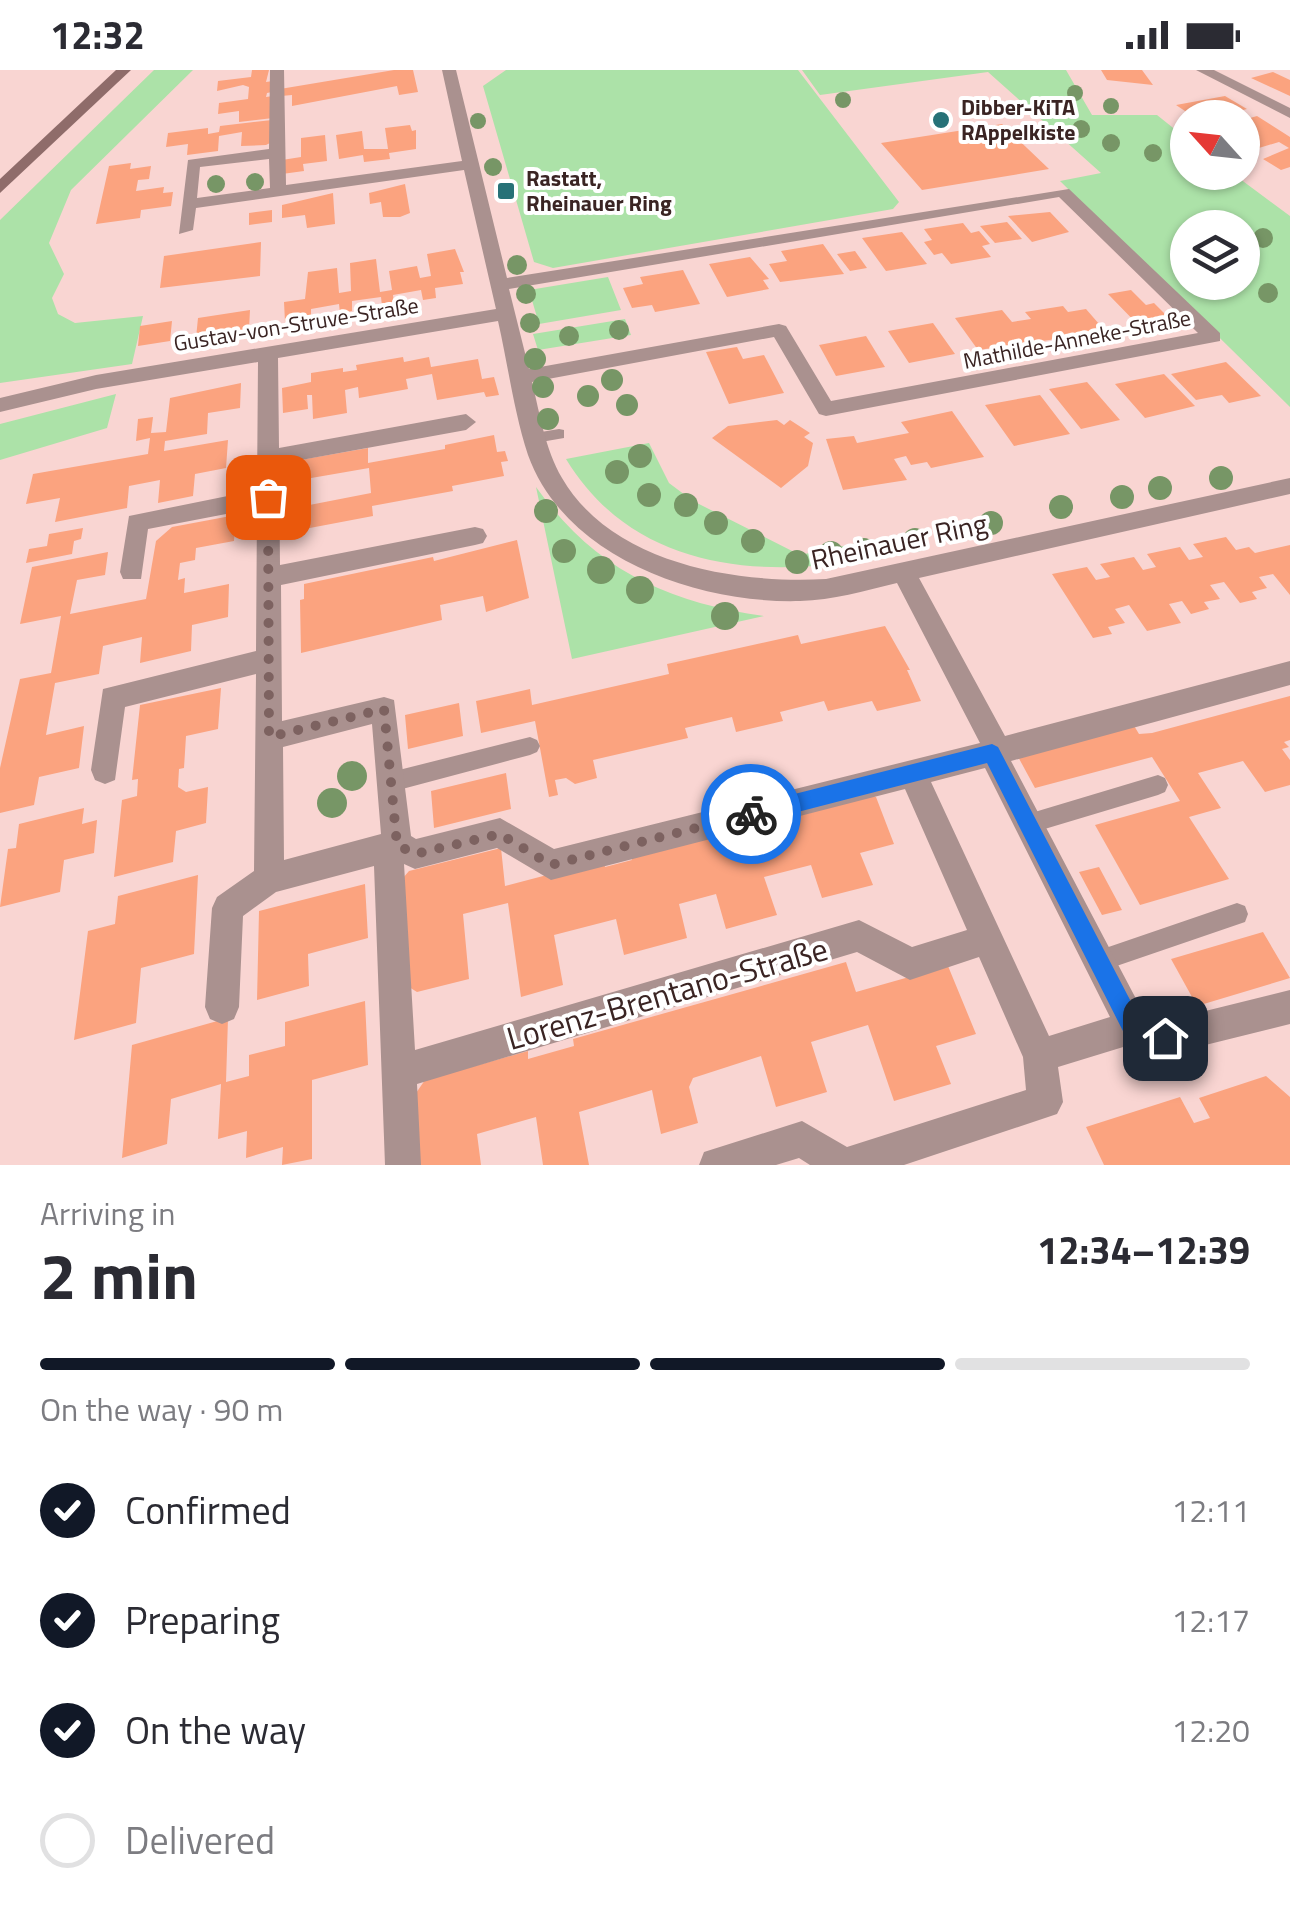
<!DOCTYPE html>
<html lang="en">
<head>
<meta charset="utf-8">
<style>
	:root { --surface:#fff; --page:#f7f7f7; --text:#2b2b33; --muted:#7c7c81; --line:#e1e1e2; --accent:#111827 }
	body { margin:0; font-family:"Titillium Web",sans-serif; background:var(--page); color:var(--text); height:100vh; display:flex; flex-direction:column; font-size:38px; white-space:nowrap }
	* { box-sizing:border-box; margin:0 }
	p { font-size:32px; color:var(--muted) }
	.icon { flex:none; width:55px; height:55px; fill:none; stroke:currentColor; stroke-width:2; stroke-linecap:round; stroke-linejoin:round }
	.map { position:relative; height:1095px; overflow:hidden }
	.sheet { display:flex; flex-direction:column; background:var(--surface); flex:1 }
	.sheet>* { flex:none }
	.needle { width:65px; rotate:297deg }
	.tools { position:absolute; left:1170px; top:30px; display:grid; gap:20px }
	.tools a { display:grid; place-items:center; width:90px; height:90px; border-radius:50%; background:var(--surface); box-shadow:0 2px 8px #0004; font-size:50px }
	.pin { position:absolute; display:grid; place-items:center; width:85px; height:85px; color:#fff; margin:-42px; border-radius:20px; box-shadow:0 5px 15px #0006 }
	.courier { position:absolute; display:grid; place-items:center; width:100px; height:100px; margin:-50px; border:8px solid #1a73e8; border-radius:50%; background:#fff; color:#222; box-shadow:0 2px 12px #0007 }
	.headline em { font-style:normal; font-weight:700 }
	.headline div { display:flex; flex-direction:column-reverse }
	.headline { display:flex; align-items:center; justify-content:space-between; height:170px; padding:0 40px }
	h1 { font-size:65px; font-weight:700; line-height:75px }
	.bar { display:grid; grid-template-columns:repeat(4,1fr); gap:15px 10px; align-content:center; height:120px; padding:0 40px }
	.bar i { height:12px; border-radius:8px; background:var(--line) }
	.bar .on { background:var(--accent) }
	.bar p { grid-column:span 4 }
	ol { padding:0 40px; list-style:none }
	li { display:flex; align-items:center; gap:30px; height:110px }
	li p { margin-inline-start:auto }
	li .icon { padding:10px; border-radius:50%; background:var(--accent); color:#fff; stroke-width:4 }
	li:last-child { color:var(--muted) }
	li i { width:55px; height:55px; border:5px solid var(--line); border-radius:50% }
	.status { display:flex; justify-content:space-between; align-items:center; height:70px; padding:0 50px; background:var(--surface); direction:ltr }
	.status svg { height:28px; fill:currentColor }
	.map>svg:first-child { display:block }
	.green { fill:#ace2a8; fill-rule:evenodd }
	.building { fill:#fba37f }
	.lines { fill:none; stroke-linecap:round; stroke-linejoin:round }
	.lane { fill:#aa918f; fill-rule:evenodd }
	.street { fill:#aa918f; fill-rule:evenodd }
	.secondary { fill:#8f6c6a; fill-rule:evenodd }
	.tree { fill:#779666 }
	.route { fill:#1a73e8 }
	.done { stroke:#7d6260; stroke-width:10; stroke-dasharray:0 18 }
	.poi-dot { fill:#277177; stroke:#fff; stroke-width:4 }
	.labels { text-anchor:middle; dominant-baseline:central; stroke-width:8; stroke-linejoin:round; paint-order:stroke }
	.far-poi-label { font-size:22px; font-weight:bold; fill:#3a2423; stroke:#fff; text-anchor:start }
	.far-street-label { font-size:22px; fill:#3a2423; stroke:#fff }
	.street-label { font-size:28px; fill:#3a2423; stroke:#fff }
	.near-street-label { font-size:32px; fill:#3a2423; stroke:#fff }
</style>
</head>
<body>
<div class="status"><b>12:32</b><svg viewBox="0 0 49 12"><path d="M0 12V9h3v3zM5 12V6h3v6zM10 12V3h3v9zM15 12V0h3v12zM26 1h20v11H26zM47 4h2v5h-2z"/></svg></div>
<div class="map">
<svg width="1290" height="1095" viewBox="0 0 1290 1095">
	<rect width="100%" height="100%" fill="#f9d5d2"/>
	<path class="green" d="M154,0h39l-122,120 -22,53 15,31 -12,24 6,16 17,9 68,-7 -11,48 -132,19v-163z
		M506,0h292l101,132 -6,7 -340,59 -19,-6 -51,-176z
		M802,0h264l26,45h65l30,24 1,33 44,1 58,43v191l-230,-226 41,-8 -113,-101 -168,23zM1188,158h54v54h-54z
		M608,207l13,33 -82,14 -10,-34z
		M625,249l6,16 -93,15 -5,-16z
		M116,324l-9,34 -107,32v-36z
		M649,373l20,40 24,18 107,54 72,-15 7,17c-117,23 -245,14 -313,-98z
		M536,417c58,82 130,115 228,129l-192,43z"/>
	<path class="building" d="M252,0h17l-3,12 7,-1 -1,11 -5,1 -1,4 7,-1v22l-34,4v-11l-21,3 1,-11 29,-4 1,-12 -6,-2 -26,6 1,-10 33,-4z
		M394,0h19l5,22 -19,3 -2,-9 -105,20v-11l-11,1 -1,-7z
		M1101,0h41l11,15 -46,-5z
		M1273,2l17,8v16l-39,-18z
		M1225,26l22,13 -27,7 -9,-6 -20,5 -15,-10z
		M1257,46l33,21v30l-9,3 -18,-11 26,-11 -10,-6 -30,9 -7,-4v-13l12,-3 -11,-11z
		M272,50v22l-6,3 -25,1 1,-14 -23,4 -1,15 -31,4 1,-11 -22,3 2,-14 40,-5v6l11,-2 1,-6z
		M1002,54l47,45 -127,21 -41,-47z
		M410,55l2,6 4,-1v19l-27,4 1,6 -26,3 -1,-7 -24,4 -3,-24 26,-4 2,18h24l-3,-21z
		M325,65l2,26 -24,3 1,7 -22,3v-14l19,-3v-19z
		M131,93l-1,6 21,-3 -2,13 -11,1 -2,11 28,-4 -1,6 10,-1 -2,14 -30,4 -1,8 -44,6 13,-58z
		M405,114l5,29 -10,4h-17l-2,-15 -11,2 -1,-11z
		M333,123l2,31 -28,4 -2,-13 -23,3v-13z
		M272,140v12l-23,3v-12z
		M1050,142l19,20 -37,10 -24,-26z
		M1007,152l15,17 -27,4 -15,-17z
		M963,153l8,10 8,-2 11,13 -8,2 9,11 -40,7 -9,-11 -8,2 -10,-13 8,-2 -8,-11z
		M902,162l25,32 -41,7 -24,-33z
		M261,172l-1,34 -100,12 4,-32z
		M823,174l21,30 -64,8 -11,-18 18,-3 -6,-10z
		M455,179l9,23h-4l3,12 -28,4 1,10 -13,2 -2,-10 -28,5 1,10 -12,1 -1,-9 -29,4v10l-12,2 -1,-9 -28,5v8l-26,5 -1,-20 21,-3 3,-27 29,-4 2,25 12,-2 -1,-28 26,-4 4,33 12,-2 -3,-19 28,-5 3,12 11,-2 -4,-22z
		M855,181l12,17 -17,3 -13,-17z
		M750,187l19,22 -6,1 6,9 -42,8 -18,-33z
		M683,200l17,34 -45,8 -3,-7 -20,3 -9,-20 20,-4 -3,-7z
		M1131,220l15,15 8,-2 12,12 -9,2 10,9 -24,4 -35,-36z
		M1063,236l5,6 18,-3 20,23 -128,18 -23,-32 47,-8 10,12 19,-3 -6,-7z
		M250,240l-1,19 -53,9 2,-20z
		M172,251l-2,20 -32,5 2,-20z
		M933,253l22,31 -46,9 -21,-32z
		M866,266l19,31 -49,9 -17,-31z
		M737,277l6,12 21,-4 20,38 -55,11 -23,-52z
		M403,287l1,5 25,-5 2,10 47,-8 4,20 12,-2 5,18 -13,2 -2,-5 -47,8 -5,-26 -26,5 2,10 -49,9 -1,-11 -13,3 2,23 -34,6 -1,-24h-5l1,14 -25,4 -1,-25 29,-6v-9l32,-5v4l14,-2 -1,-5z
		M1226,292l35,34 -32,7 -7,-8 -26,5 -25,-26z
		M1164,304l31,32 -50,12 -30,-34z
		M1087,312l33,38 -39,9 -32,-40z
		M241,313l-1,25 -32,5 -1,21 -42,7 -1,10 64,-11 -2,28 -31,6 -2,22 -35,7 2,-23 -31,6 -2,22 -72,14 5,-24 -34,6 7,-30 115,-20 2,-16 -14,3 2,-22 15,-2 -2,16 15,-1 4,-34z
		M1040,325l30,39 -56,12 -29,-41z
		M952,341l32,46 -53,11 -4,-6 -16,3 -5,-9 -12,3 13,21 -64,10 -17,-51 28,-3 3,7 52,-10 -8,-11z
		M777,350l7,5 6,-5 20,13 -6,4 9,6 -5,23 -27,22 -69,-50 16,-12z
		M494,365l3,17 8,-1 3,10 -7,1 3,14 -52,10 1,5 -81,15 1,10 -79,15v-23l77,-15 -2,-25 -75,13v-20l74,-13v15l77,-14v-4z
		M236,445l-2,26 -38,7 -1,12 -15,3 -2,17 7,-2 -1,15 45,-9 -1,33 -36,8 -1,26 -51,12 2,-26 -39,9 -4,28 -44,9 -9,52 38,-9 -5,42 -40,9 -5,28 -34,8v-45l20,-89 31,-6 10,-57 -41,8 12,-57 76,-15 -3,23 -28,5 -7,34 76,-15 10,-58 16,-14z
		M83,458l-2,11 -7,2 -2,13 -46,9 3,-14 18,-3 2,-12z
		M1226,467l10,13 13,-3 6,6 35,-8v50l-17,-21 -14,3 8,11 -15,4 5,7 -17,4 -16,-21 -14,3 10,14 -16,3 5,7 -18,5 -9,-13 -13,3 12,19 -34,8 -18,-26 -14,4 10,14 -17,4 4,7 -19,4 -41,-64 35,-7 9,13 14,-3 -10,-13 34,-7 9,13 13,-3 -9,-13 33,-7 9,13 14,-3 -10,-13z
		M517,470l12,58 -43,14 -3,-16 -43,9 2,15 -141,33 -1,-53 4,-1v-15l129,-27 1,4z
		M885,556l25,44h-3l14,31 -44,10 -5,-10 -44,10 -4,-10 -44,11 3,9 -47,11 -4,-15 -47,11 3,10 -95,22 4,18 -22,6 -9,-6 -11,2 3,15 -9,2 -14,-76 -54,12 -5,-32 54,-12 2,16 137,-31 -2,-10 131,-29 3,9z
		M221,618l-3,41 -32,7 -2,32 -5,1 -1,18 8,5 22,-5 -2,36 -30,8 -3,31 -59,15 8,-77 15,-4 1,-17 -6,1 8,-75z
		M1290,626v44l-6,2 5,5 -7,2 8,11v25l-25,7 -22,-31 -45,12 23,35 -32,9 40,62 -89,26 -45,-80 85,-24 -28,-44 -117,31 -19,-35 117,-29 6,10 13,-1z
		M459,633l4,33 -55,13 -3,-34z
		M506,703l5,36 -77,19 -3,-37z
		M870,725l6,2 18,47 -34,9 13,32 -51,13 -11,-33 -47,12 13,38 -51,14 -10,-35 -37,10 8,34 -63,17 -8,-36 -62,16 9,50 -42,12 -13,-94 -45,11 6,65 -52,13 -8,-5 -6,-109 6,-7 92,-23 4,38 99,-26 1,7 27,-7 -2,-6z
		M84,738l-2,16 15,-4 -3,33 -30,7 -4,32 -60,15 8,-58 8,-1 3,-24z
		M1099,797l23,43 -20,5 -23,-43z
		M198,805l-4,79 -53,14 -5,55 -62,17 14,-109 27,-7 3,-28z
		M365,814l3,54 -60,16 1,32 -52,14 2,-89z
		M1263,862l27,46 -93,28 -26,-47z
		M846,892l10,30 92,-26 28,68 -40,12 15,38 -57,17 -26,-76 -57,17 16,50 -51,15 -15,-51 -68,22 -4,9 9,36 -37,11 -9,-44 -73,22 10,53h-46l-7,-48 -59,17 4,31h-61l-4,-72 9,-13 103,-29v8l46,-13 -1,-7z
		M365,931l3,64 -56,15v79l-30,6 1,-18 -37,11 1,-27 -29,8 3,-55 -50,15 -4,45 -45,14 10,-113 96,-27 -2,64 23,-6v-21l36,-9v-24z
		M1266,1006l24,21v68h-186l-18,-38 94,-30 14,26 16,-5 -11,-20z"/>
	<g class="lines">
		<path class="lane" d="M559,359l5,1v8l-29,5 -7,-5 7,-5z
			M530,667l7,3 3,6 -3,6 -7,3 -139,37 -7,-3 -3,-7 3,-7 7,-3z
			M1158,705l7,3 3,7 -3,7 -7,3 -130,39 -7,-3 -3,-7 3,-7 7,-3z
			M1237,833l8,3 3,8 -3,8 -146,50 -8,-3 -3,-8 3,-8z"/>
		<path class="street" d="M270,0h14l2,115 176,-24 -20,-91h14l51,208 562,-89 151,144v8l-394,75 -7,-2 -45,-77 -242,45c8,32 13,67 30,96 50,86 174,106 264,101l464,-101v16l-371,84 86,158 285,-75v24l-279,76 133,253 21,7 125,-31v34l-125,31 -32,-11 -75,23 5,35 -6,12 -153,51h-94l-11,-7 -23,7h-77l5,-13 98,-31 45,26 179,-57 -3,-33 -44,-100 -69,23 -53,-28 -440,132 4,81h-36l-11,-299 -98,26 -33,24 -4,91 -5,12 -12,5 -12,-5 -5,-12 7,-99 5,-11 37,-26 2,-197 -131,33 -10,73 -10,4 -10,-4 -4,-10 12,-81 153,-38 1,-143 -109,21 -7,50h-18l-3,-7 9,-56 128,-26 1,-128 -162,27 -96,23v-14l96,-23 400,-66 -32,-139 -268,38 -3,22 -14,4 9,-74 81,-11zM269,89l1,29 -73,10 3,-31zM1059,127l139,136 -367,68 -45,-75 -7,-2 -250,45 -20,-80zM498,251c10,44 16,91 30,134 37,103 170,149 272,146 33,-1 64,-10 97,-18l83,160 -426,106 -54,-31 -84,21 -5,-3 -17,-136 -10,-3 -102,24 -1,-136 194,-40 8,-2 4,-7 -4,-7 -8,-2 -195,38 -1,-101 187,-34 10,-8 -10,-8 -187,34 -1,-90zM372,654l9,110 -97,26 -1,-113zM985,698l125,249 -61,19 -118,-254zM905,719l62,141 -55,17 -53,-27 -444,130 -11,-186 11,5 82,-21 54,32z
			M1196,0h18l76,38v10z"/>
		<path class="secondary" d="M116,0h15l-131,123v-14z"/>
	</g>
	<g class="tree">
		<circle cx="1075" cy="23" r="8"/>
		<circle cx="843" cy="30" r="8"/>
		<circle cx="1111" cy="36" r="8"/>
		<circle cx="478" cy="51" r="8"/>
		<circle cx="1081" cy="59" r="9"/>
		<circle cx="1111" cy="73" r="9"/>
		<circle cx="1153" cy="83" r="9"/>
		<circle cx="493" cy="97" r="9"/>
		<circle cx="255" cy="112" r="9"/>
		<circle cx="216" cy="114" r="9"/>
		<circle cx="1263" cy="168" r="10"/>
		<circle cx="517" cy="195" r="10"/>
		<circle cx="1268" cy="223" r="10"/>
		<circle cx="526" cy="224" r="10"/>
		<circle cx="530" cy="253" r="10"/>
		<circle cx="619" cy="260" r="10"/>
		<circle cx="569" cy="266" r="10"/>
		<circle cx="535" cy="289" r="11"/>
		<circle cx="612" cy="310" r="11"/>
		<circle cx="543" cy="317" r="11"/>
		<circle cx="588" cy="326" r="11"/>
		<circle cx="627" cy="335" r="11"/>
		<circle cx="548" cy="349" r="11"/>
		<circle cx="640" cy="386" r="12"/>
		<circle cx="617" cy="402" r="12"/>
		<circle cx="1221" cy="408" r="12"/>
		<circle cx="1160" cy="418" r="12"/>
		<circle cx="649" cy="425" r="12"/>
		<circle cx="1122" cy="427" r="12"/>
		<circle cx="686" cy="435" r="12"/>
		<circle cx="1061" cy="437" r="12"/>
		<circle cx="546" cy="441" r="12"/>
		<circle cx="716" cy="453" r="12"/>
		<circle cx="991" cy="453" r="12"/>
		<circle cx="915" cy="470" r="12"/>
		<circle cx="753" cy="471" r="12"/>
		<circle cx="864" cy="480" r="12"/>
		<circle cx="564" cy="481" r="12"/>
		<circle cx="831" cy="483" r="12"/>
		<circle cx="797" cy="492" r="12"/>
		<circle cx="601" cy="500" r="14"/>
		<circle cx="640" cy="520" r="14"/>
		<circle cx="725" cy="546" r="14"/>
		<circle cx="352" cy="706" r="15"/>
		<circle cx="332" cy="733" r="15"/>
	</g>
	<path class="route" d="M992,674l6,3 142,272 33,11 3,8 -3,8 -8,3 -40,-14 -138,-272 -236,61 -10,-10 10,-9z"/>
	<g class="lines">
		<path class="done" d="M268,427l1,240 115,-28 13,136 18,9 85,-20 51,31 200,-51"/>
	</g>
	<g class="poi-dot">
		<circle cx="941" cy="50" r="10"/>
		<rect x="496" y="111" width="20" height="20" rx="5"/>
	</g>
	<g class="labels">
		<g class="far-poi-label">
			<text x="961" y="37">Dibber-KiTA<tspan x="961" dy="25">RAppelkiste</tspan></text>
			<text x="526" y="108">Rastatt,<tspan x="526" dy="25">Rheinauer Ring</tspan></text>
		</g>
		<g class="far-street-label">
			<text transform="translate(296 254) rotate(-9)">Gustav-von-Struve-Straße</text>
			<text transform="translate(1077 269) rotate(-11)">Mathilde-Anneke-Straße</text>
		</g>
		<g class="street-label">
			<text transform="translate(899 471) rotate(-12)">Rheinauer Ring</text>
		</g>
		<g class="near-street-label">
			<text transform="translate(667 923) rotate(-16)">Lorenz-Brentano-Straße</text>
		</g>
	</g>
</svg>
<div class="tools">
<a><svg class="needle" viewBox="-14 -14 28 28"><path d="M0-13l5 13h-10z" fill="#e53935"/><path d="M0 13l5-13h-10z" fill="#7c7c81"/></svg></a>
<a><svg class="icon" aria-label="layers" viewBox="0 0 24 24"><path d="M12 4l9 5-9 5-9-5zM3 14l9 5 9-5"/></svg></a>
</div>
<div class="pin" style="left:268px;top:427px;background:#ea580c"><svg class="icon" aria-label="bag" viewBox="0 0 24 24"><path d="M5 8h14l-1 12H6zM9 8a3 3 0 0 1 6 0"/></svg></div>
<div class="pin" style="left:1165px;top:968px;background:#1f2937"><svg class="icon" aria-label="home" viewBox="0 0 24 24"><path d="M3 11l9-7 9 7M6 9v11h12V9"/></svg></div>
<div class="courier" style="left:751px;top:744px"><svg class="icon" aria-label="bike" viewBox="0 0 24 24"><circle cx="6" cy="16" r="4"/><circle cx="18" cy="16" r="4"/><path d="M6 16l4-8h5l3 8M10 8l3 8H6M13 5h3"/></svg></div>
</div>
<section class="sheet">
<div class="headline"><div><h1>2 min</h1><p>Arriving in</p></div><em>12:34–12:39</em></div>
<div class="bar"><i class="on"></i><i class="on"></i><i class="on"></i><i></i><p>On the way · 90 m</p></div>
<ol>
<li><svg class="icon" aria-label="check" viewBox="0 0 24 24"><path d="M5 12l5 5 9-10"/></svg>Confirmed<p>12:11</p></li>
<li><svg class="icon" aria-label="check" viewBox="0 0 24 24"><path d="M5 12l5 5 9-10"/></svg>Preparing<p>12:17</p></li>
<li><svg class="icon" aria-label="check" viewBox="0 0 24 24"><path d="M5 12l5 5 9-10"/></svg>On the way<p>12:20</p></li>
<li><i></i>Delivered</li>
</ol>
</section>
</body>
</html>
